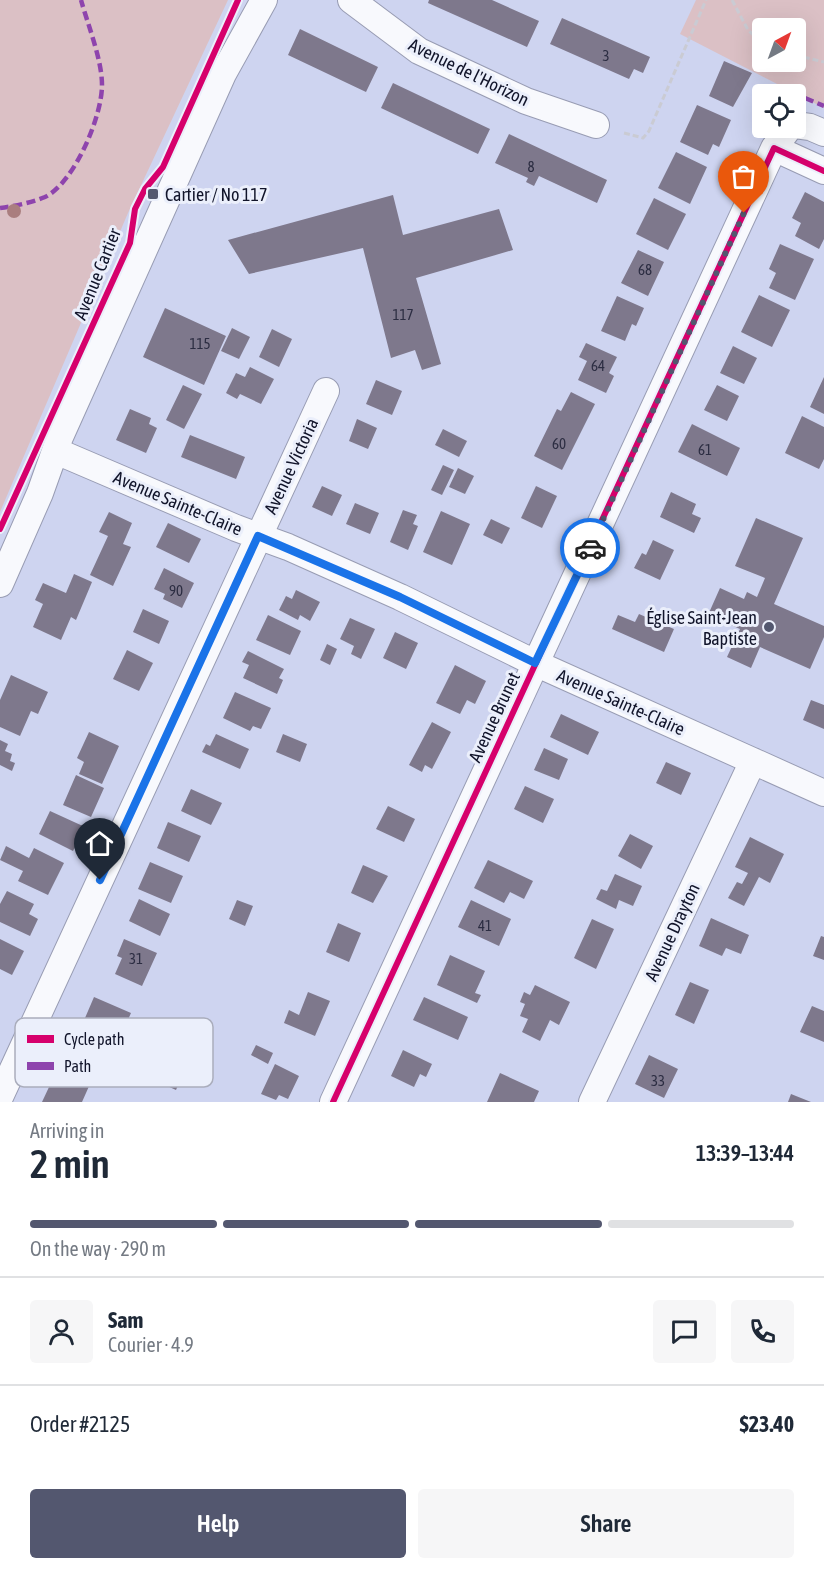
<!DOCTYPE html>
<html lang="en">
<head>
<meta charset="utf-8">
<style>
	:root { --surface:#fff; --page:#f6f6f7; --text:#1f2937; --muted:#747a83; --line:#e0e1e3; --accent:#53576f }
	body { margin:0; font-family:"Asap Condensed",sans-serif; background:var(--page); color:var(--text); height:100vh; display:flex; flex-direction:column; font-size:22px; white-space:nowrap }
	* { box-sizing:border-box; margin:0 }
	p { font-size:20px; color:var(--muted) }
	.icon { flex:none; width:33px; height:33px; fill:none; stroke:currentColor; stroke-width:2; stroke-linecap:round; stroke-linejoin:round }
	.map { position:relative; height:1102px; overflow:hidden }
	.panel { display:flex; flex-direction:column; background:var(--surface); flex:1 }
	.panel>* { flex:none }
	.needle { width:39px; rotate:41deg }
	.fabs { position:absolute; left:752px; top:18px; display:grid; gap:12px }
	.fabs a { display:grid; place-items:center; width:54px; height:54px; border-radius:6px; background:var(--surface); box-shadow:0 6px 24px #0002; font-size:30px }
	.pin { position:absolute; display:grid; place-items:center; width:51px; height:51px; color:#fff; margin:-62px -26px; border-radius:50% 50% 50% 0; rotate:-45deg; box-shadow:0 0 6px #0007 }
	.pin .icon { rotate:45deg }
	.courier { position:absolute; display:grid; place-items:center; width:60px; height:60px; margin:-30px; border:4px solid #1a73e8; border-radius:50%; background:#fff; color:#222; box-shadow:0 2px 8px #0007 }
	.summary em { font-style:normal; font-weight:600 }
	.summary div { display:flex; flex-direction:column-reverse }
	.summary { display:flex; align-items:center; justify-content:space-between; height:102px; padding:0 30px }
	h1 { font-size:39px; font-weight:600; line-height:45px }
	.bar { display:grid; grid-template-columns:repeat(4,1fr); gap:9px 6px; align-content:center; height:72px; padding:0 30px }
	.bar i { height:8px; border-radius:4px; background:var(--line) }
	.bar .current { background:var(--accent) }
	.bar p { grid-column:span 4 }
	.line { display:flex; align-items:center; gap:15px; padding:0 30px; border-top:2px solid var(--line) }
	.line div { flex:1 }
	.round { display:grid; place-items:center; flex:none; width:63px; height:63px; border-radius:6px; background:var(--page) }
	.cta { display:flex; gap:12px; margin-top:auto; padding:12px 30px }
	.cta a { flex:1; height:69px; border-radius:6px; background:var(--accent); color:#fff; font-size:24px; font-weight:600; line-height:69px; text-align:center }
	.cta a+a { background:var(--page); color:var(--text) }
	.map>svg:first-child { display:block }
	.green { fill:#dbc0c5; fill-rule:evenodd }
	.building { fill:#7e788c }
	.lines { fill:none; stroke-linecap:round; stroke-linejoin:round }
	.minor-casing { stroke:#989cb3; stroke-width:28 }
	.path { stroke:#cacbd3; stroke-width:3; stroke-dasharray:6 3; stroke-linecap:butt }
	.minor { stroke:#f8f9fd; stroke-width:26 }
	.quiet { stroke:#8e44ad; stroke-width:4.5; stroke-dasharray:9 4.5; stroke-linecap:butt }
	.cycleway-casing { stroke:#ebeffb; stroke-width:10 }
	.cycleway { stroke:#d6006c; stroke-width:6 }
	.tree { fill:#aa7e7f }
	.done { stroke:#53576f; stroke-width:6; stroke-dasharray:0 10.8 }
	.route { stroke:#1a73e8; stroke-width:8 }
	.poi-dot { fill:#53576f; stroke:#ebeffb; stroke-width:2 }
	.labels { text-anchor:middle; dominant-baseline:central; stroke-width:6; stroke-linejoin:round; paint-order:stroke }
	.number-label { font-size:15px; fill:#2c2d42 }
	.street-label { font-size:18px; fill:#11142a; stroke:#ebeffb }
	.poi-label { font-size:18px; fill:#11142a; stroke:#ebeffb; text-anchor:start }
	.key { fill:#ebeffb; stroke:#aaadbc; stroke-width:1.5 }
	.key-label { font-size:16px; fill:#11142a }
</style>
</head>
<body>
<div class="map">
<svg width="824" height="1102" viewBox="0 0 824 1102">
	<rect width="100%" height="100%" fill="#ced4f0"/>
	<path class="green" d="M0,0h228l-100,213 -128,299z
		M696,0h128v108l-144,-74zM762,28h33v34h-33z"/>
	<path class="building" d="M429,0h63l47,21 -12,26 -99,-44z
		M562,18l88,39 -7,16 -9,-4 -5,10 -79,-35z
		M300,29l78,38 -12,25 -78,-37z
		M724,61l28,12 -19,34 -24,-11z
		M393,83l97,46 -12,25 -97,-46z
		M697,105l34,15 -12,27 -6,-3 -5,11 -28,-13z
		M509,134l98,46 -10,23 -58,-27 -5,10 -8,-4 2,-4 -33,-15z
		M676,152l31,15 -17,37 -32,-16z
		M805,192l19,10v37l-5,10 -24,-13 6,-13 -9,-5z
		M393,195l10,40 96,-26 14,41 -97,28 25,86 -19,6 -7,-20 -24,8 -28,-110 -114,26 -21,-34z
		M654,198l32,16 -18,36 -32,-16z
		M780,244l34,15 -19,41 -26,-12 7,-15 -7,-4z
		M638,250l26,12 -16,34 -27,-13z
		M759,295l31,15 -18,37 -31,-15z
		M617,296l27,12 -8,18 -4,-2 -7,17 -24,-10z
		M165,308l61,28 -22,49 -61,-28z
		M232,328l18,9 -11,22 -18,-8z
		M272,329l20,10 -13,28 -20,-10z
		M586,343l31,14 -8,16 5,3 -8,17 -28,-13 9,-19 -8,-4z
		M733,346l24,12 -13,26 -24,-11z
		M250,367l24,12 -13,25 -21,-10 -3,5 -11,-6 10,-20 9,4z
		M824,377v37l-14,-7z
		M376,380l26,11 -10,24 -26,-11z
		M183,385l19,9 -18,35 -18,-9z
		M717,385l22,11 -12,25 -23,-11z
		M571,392l24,12 -33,66 -28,-14 23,-47 4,2z
		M130,409l21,9 -2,6 8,4 -11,25 -30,-13z
		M802,416l22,11v32l-5,10 -34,-16z
		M357,419l20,9 -9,21 -19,-8z
		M692,424l48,24 -13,28 -49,-24z
		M443,429l24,12 -8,16 -24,-12z
		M190,435l55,22 -9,22 -55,-22z
		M443,465l11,5 -12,25 -11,-5z
		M458,468l16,8 -9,18 -16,-7z
		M322,486l20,9 -10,21 -20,-9z
		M536,486l21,10 -15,32 -21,-10z
		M671,492l25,12 -4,10 9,4 -7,15 -34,-16z
		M355,503l24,10 -9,21 -24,-10z
		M403,510l14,5 -4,9 5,2 -10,24 -18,-8z
		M441,511l29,13 -18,41 -29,-13z
		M109,512l23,11 -9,21 8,3 -18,39 -23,-11 18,-39 -9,-4z
		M756,518l47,20 -29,66 50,22v11l-14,32 -50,-22 -9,21 -24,-11 13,-28 -32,-14 12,-27 24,11 3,-7 10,5 8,-19 -30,-12z
		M491,519l19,9 -8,16 -19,-9z
		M168,523l33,16 -12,24 -33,-16z
		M653,540l21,10 -14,30 -26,-12 8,-15 4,2z
		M164,568l30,15 -12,25 -19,-9 2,-5 -11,-5z
		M74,574l18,8 -16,38 -5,-3 -10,23 -28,-13 10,-23 -8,-4 8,-17 23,10z
		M296,590l24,12 -10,19 -10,-6 -2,5 -19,-10 7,-14 6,3z
		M143,609l26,12 -10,23 -26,-12z
		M639,614l35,15 -10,23 -52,-23 6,-14 17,7z
		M268,615l33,16 -11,24 -34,-15z
		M350,618l25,11 -14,30 -10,-5 3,-8 -14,-7z
		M395,632l23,11 -12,26 -23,-11z
		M327,644l10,5 -7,16 -10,-5z
		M127,650l26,13 -14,28 -26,-12z
		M248,651l36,18 -5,9 4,2 -6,14 -34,-16 6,-13 -7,-3z
		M455,665l31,16 -11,23 -8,-4 -7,14 -24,-11z
		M11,675l37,17 -10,22 -7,-3 -11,25 -20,-9v-27z
		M235,692l36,16 -10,21 -8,-3 -3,5 -27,-13z
		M811,700l13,5v24l-21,-9z
		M561,714l38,18 -11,23 -38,-18z
		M432,722l19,10 -19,37 -7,-4 -3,7 -13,-7z
		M89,732l30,14 -17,38 -23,-10 5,-12 -7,-4z
		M216,734l33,15 -9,20 -38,-17 4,-8 4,2z
		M283,734l24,10 -7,18 -24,-10z
		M0,740l8,4 -3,7 7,3 -2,7 5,2 -3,8 -12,-6z
		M544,748l24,11 -9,21 -25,-10z
		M666,762l25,11 -10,22 -25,-12z
		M76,775l28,13 -13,29 -28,-12z
		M525,786l29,13 -11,24 -29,-14z
		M191,789l31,14 -11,22 -30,-14z
		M388,806l27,13 -11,23 -28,-13z
		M50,811l35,16 -12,24 -34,-17z
		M168,822l33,14 -12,26 -32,-14z
		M630,834l23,12 -12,23 -23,-13z
		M750,837l34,17 -14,29 -11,-6 -15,29 -16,-8 9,-16 5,2 6,-11 -13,-6z
		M6,846l23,12 5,-10 30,15 -16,32 -30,-14 5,-10 -23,-11z
		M488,860l45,21 -9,18 -14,-7 -6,11 -30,-15z
		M150,862l33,14 -12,27 -33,-14z
		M363,865l25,11 -15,27 -22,-10z
		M615,874l27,12 -9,20 -14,-6 -3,9 -20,-10 5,-10 6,2z
		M7,891l27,13 -5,10 9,5 -8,17 -30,-14v-18z
		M139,899l31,15 -10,22 -31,-15z
		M237,900l16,6 -8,20 -16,-7z
		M471,900l40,19 -12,27 -41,-19z
		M711,918l38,17 -8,19 -15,-6 -4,8 -23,-10z
		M592,919l22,10 -18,40 -22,-11z
		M338,923l23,10 -12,29 -23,-10z
		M821,936l3,1v23l-11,-4z
		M0,939l24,12 -12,24 -12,-6z
		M124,939l33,14 -15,33 -27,-12 7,-16 -5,-2z
		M450,955l35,16 -10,22 6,2 -4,8 -40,-18z
		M690,982l19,8 -15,34 -19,-9z
		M535,985l35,17 -11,23 -9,-5 -10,21 -18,-9 6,-13 -8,-3 5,-12 -5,-2 4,-10 6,3z
		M308,992l22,9 -15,35 -31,-13 5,-13 10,5z
		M94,997l37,16 -16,36 -36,-17z
		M424,997l44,20 -10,23 -45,-20z
		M812,1006l12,5v31l-24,-10z
		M157,1039l34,16 -15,35 -35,-16z
		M256,1045l17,8 -5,11 -17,-9z
		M403,1050l29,14 -6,13 -6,-3 -6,13 -23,-11z
		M649,1055l29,14 -14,29 -29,-14z
		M275,1064l24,12 -11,23 -9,-4 -3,5 -15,-6z
		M57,1070l33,14 -8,18h-40z
		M500,1073l39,18 -5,11h-47z
		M791,1094l20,8h-23z"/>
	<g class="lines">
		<g class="minor-casing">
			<path id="minor" d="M351,0l68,51 107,50 70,24
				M795,125l15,2 14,6
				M774,148l50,23
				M56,451l180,77 52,19 112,50 135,66 289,130
				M0,584l40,-91 20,-56 163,-363 41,-74
				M0,1097l326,-706
				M333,1102l441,-954 15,-20
				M592,1102l161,-341"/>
		</g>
		<path class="path" d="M732,0l16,30 14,13
			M795,55l29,7
			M624,133l19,5 6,-7 57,-131"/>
		<use href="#minor" class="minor"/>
		<path class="quiet" d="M805,98l19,8
			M0,208c14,-2 31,-5 45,-11 29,-14 57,-80 57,-112 0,-25 -14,-60 -21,-85"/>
		<g class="cycleway-casing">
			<path id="cycleway" d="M0,529l130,-286 5,-34 10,-20 18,-22 75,-167
				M333,1102l441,-954 50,23"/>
		</g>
		<use href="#cycleway" class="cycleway"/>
	</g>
	<circle class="tree" cx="14" cy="211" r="7"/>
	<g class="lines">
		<path class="done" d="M590,548l154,-335"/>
		<path class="route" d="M100,880l158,-344 142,61 135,66 55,-115"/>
	</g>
	<g class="poi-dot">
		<rect x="147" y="188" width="12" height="12" rx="3"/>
		<circle cx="769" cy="627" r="6"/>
	</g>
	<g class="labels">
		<g class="number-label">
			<text x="606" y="55">3</text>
			<text x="531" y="166">8</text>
			<text x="645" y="269">68</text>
			<text x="403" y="314">117</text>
			<text x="200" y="343">115</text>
			<text x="598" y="365">64</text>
			<text x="559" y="443">60</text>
			<text x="705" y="449">61</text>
			<text x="176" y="590">90</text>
			<text x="485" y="925">41</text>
			<text x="136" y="958">31</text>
			<text x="658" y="1080">33</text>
		</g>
		<g class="street-label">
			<text transform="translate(469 72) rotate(26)">Avenue de l'Horizon</text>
			<text transform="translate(97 274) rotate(-68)">Avenue Cartier</text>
			<text transform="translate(291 466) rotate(-65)">Avenue Victoria</text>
			<text transform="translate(178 503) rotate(23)">Avenue Sainte-Claire</text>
			<text transform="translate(621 702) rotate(24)">Avenue Sainte-Claire</text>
			<text transform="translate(494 717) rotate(-65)">Avenue Brunet</text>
			<text transform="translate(672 932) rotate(-65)">Avenue Drayton</text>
		</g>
		<g class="poi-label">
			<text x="165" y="194">Cartier / No 117</text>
			<text x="757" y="617" text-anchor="end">Église Saint-Jean<tspan x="757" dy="21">Baptiste</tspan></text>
		</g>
	</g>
	<rect x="15" y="1018" width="198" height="69" rx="9" class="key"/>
	<rect x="27" y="1035" width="27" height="8" fill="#d6006c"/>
	<rect x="27" y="1062" width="27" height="8" fill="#8e44ad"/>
	<g class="key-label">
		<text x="64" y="1045">Cycle path</text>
		<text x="64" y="1072">Path</text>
	</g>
</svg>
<div class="fabs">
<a><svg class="needle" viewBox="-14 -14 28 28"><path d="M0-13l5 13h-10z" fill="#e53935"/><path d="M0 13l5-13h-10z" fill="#747a83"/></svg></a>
<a><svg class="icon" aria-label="locate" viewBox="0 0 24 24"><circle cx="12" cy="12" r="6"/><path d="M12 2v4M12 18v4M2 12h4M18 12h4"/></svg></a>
</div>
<div class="pin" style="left:744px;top:213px;background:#ea580c"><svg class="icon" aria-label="bag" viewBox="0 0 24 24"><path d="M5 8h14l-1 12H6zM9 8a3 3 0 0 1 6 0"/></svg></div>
<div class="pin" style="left:100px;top:880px;background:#1f2937"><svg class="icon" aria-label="home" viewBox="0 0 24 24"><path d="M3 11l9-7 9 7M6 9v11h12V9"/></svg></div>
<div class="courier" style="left:590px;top:548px"><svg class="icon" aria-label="car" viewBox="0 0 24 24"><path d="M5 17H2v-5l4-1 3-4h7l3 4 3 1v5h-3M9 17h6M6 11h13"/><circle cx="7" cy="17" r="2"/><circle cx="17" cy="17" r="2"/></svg></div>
</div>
<section class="panel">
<div class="summary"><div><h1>2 min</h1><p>Arriving in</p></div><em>13:39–13:44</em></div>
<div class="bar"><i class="current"></i><i class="current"></i><i class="current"></i><i></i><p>On the way · 290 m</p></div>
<div class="line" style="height:108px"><a class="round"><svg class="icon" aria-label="person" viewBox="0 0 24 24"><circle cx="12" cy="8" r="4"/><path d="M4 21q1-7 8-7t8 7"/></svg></a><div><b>Sam</b><p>Courier · 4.9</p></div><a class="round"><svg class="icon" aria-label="chat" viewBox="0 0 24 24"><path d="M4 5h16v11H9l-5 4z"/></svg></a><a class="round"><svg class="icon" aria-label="phone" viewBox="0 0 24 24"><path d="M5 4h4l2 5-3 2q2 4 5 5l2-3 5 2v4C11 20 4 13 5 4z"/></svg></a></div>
<div class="line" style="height:78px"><div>Order #2125</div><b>$23.40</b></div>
<div class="cta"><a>Help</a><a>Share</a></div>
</section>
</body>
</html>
